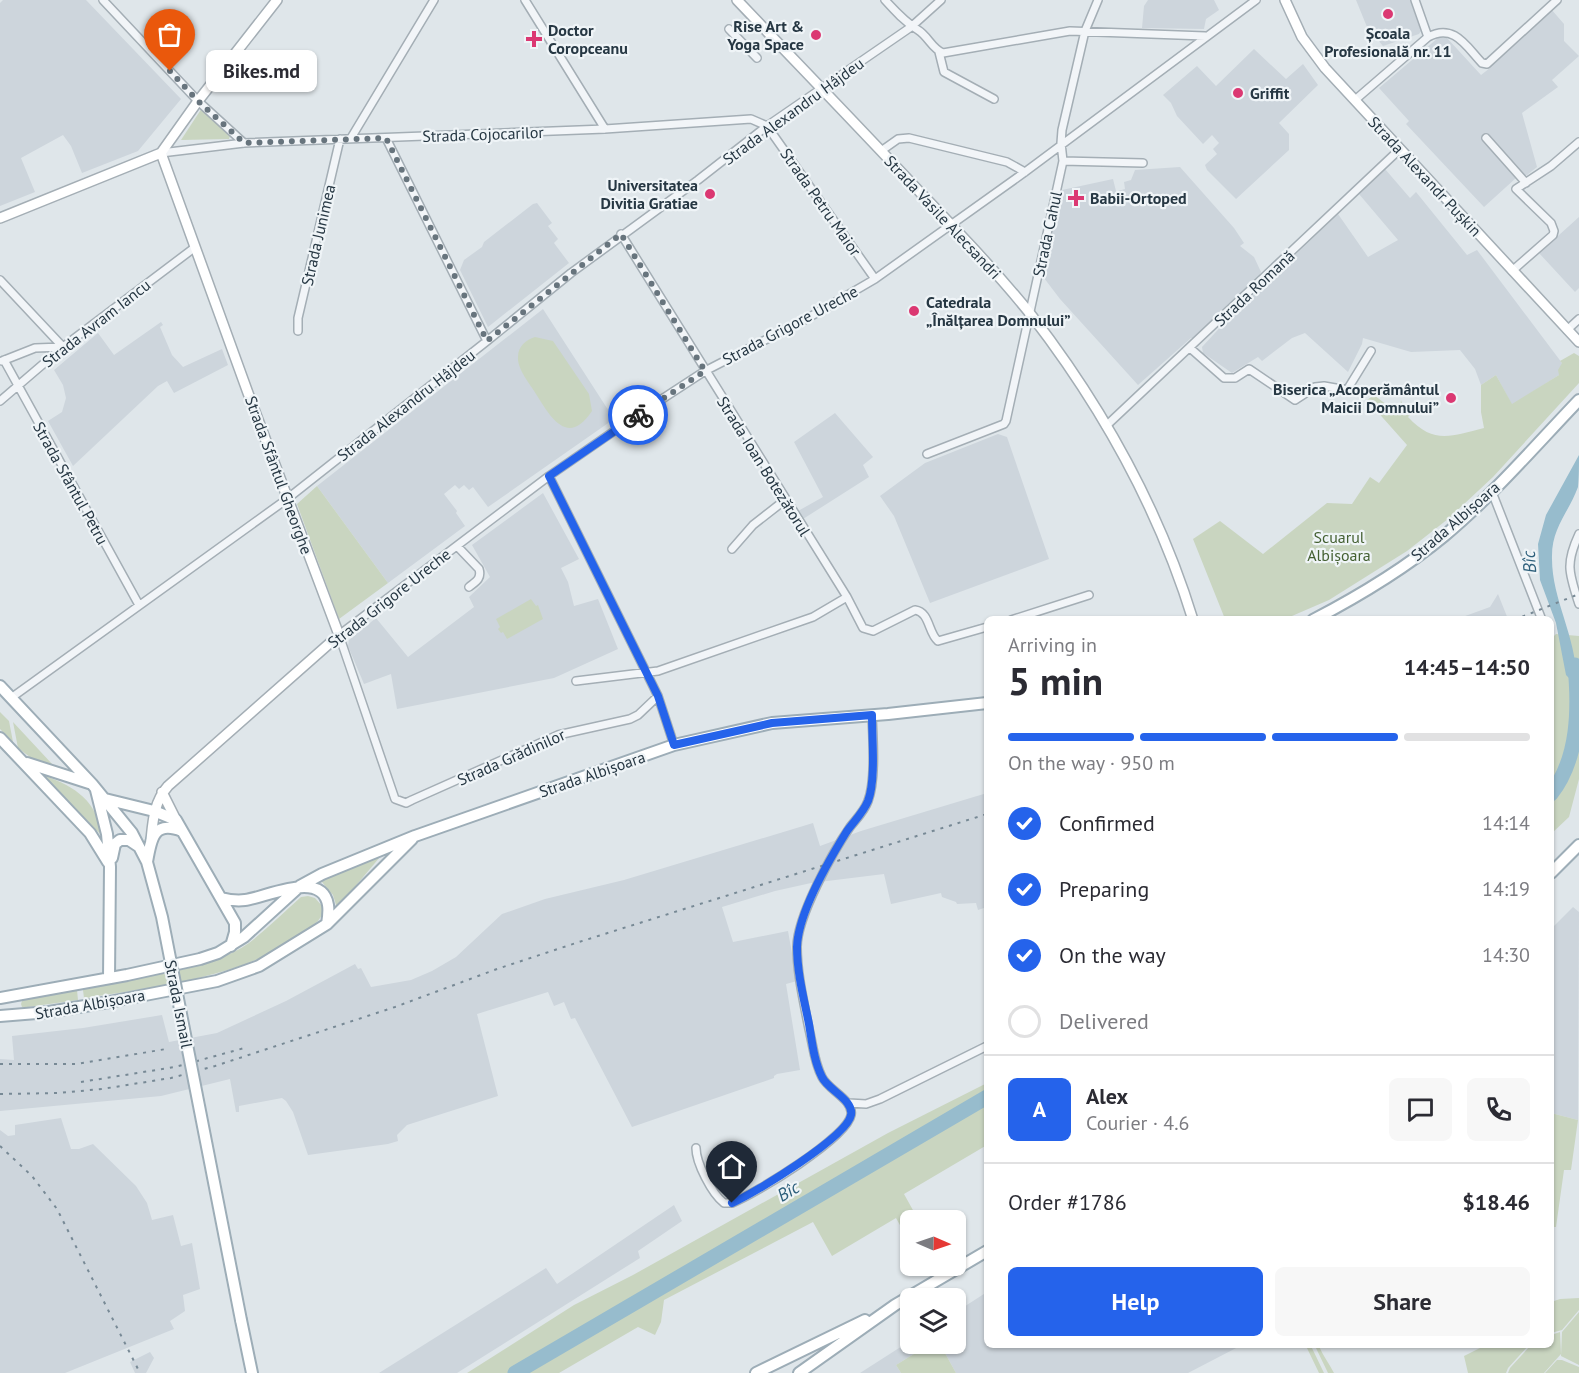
<!DOCTYPE html>
<html lang="en">
<head>
<meta charset="utf-8">
<style>
	:root { --surface:#fff; --page:#f7f7f7; --text:#2b2b33; --muted:#7c7c81; --line:#e1e1e2; --accent:#2563eb }
	body { margin:0; font-family:"PT Sans",sans-serif; background:var(--page); color:var(--text); height:100vh; display:flex; flex-direction:column; font-size:22px; white-space:nowrap }
	* { box-sizing:border-box; margin:0 }
	p { font-size:20px; color:var(--muted) }
	.icon { flex:none; width:33px; height:33px; fill:none; stroke:currentColor; stroke-width:2; stroke-linecap:round; stroke-linejoin:round }
	.map { position:relative; flex:1; overflow:hidden }
	.sheet { position:absolute; left:984px; top:616px; width:570px; height:732px; display:flex; flex-direction:column; background:var(--surface); border-radius:9px; box-shadow:0 2px 4px #0004 }
	.sheet>* { flex:none }
	.needle { width:39px; rotate:92deg }
	.tools { position:absolute; left:900px; top:1210px; display:grid; gap:12px }
	.tools a { display:grid; place-items:center; width:66px; height:66px; border-radius:9px; background:var(--surface); box-shadow:0 2px 4px #0004; font-size:30px }
	.pin { position:absolute; display:grid; place-items:center; width:51px; height:51px; color:#fff; margin:-62px -26px; border-radius:50% 50% 50% 0; rotate:-45deg; box-shadow:0 0 6px #0007 }
	.pin .icon { rotate:45deg }
	.courier { position:absolute; display:grid; place-items:center; width:60px; height:60px; margin:-30px; border:4px solid #2563eb; border-radius:50%; background:#fff; color:#222; box-shadow:0 2px 8px #0007 }
	.bubble { position:absolute; height:42px; border-radius:9px; background:var(--surface); box-shadow:0 2px 4px #0004; font-size:20px; font-weight:800; line-height:42px; text-align:center }
	.summary em { font-style:normal; font-weight:800 }
	.summary div { display:flex; flex-direction:column-reverse }
	.summary { display:flex; align-items:center; justify-content:space-between; height:102px; padding:0 24px }
	h1 { font-size:39px; font-weight:800; line-height:45px }
	.bar { display:grid; grid-template-columns:repeat(4,1fr); gap:9px 6px; align-content:center; height:72px; padding:0 24px }
	.bar i { height:8px; border-radius:4px; background:var(--line) }
	.bar .on { background:var(--accent) }
	.bar p { grid-column:span 4 }
	.line { display:flex; align-items:center; gap:15px; padding:0 24px; border-top:2px solid var(--line) }
	.line div { flex:1 }
	.round { display:grid; place-items:center; flex:none; width:63px; height:63px; border-radius:9px; background:var(--page) }
	ol { padding:0 24px; list-style:none }
	li { display:flex; align-items:center; gap:18px; height:66px }
	li p { margin-inline-start:auto }
	li .icon { padding:6px; border-radius:50%; background:var(--accent); color:#fff; stroke-width:4 }
	li:last-child { color:var(--muted) }
	li i { width:33px; height:33px; border:3px solid var(--line); border-radius:50% }
	.button { display:flex; gap:12px; margin-top:auto; padding:12px 24px }
	.button a { flex:1; height:69px; border-radius:9px; background:var(--accent); color:#fff; font-size:24px; font-weight:800; line-height:69px; text-align:center }
	.button a+a { background:var(--page); color:var(--text) }
	.map>svg:first-child { display:block }
	.built { fill:#cdd5dc }
	.green { fill:#c9d5c0 }
	.water { fill:#97bccd }
	.lines { fill:none; stroke-linecap:round; stroke-linejoin:round }
	.stream { stroke:#97bccd; stroke-width:2 }
	.river { stroke:#97bccd; stroke-width:15 }
	.street-casing { stroke:#a4aeb5; stroke-width:10 }
	.secondary-casing { stroke:#a4aeb5; stroke-width:12 }
	.primary-casing { stroke:#9dadb7; stroke-width:14 }
	.street { stroke:#f2f5f8; stroke-width:7 }
	.secondary { stroke:#fff; stroke-width:9 }
	.primary { stroke:#fff; stroke-width:10 }
	.rail { stroke:#778995; stroke-width:2; stroke-dasharray:3 6; stroke-linecap:butt }
	.primary-bridge-casing { stroke:#9dadb7; stroke-width:14; stroke-linecap:butt }
	.primary-bridge { stroke:#fff; stroke-width:10 }
	.done { stroke:#67747d; stroke-width:6; stroke-dasharray:0 10.8 }
	.route { stroke:#2563eb; stroke-width:8 }
	.poi-dot { fill:#db3872; stroke:#eff4f7; stroke-width:2 }
	.labels { text-anchor:middle; dominant-baseline:central; stroke-width:4.5; stroke-linejoin:round; paint-order:stroke }
	.poi-label { font-size:16px; font-weight:bold; fill:#263743; stroke:#eff4f7; text-anchor:start }
	.street-label { font-size:16px; fill:#263743; stroke:#eff4f7 }
	.park-label { font-size:16px; fill:#446032; stroke:#eff4f7 }
	.water-label { font-size:18px; font-style:italic; fill:#2d5f7b; stroke:#eff4f7 }
</style>
</head>
<body>
<div class="map">
<svg width="1579" height="1373" viewBox="0 0 1579 1373">
	<rect width="100%" height="100%" fill="#dfe6ea"/>
	<path class="built" d="M3,0h83l95,99 -43,52 -56,22 -11,-27 -8,-11 -42,23 14,34 -35,14v-203z
		M1148,0h66l5,10 -13,9 -2,10 -62,-1 2,-22z
		M1356,0h54l11,31 -2,3 -36,12 -16,-19z
		M1551,9l13,15v17l15,15 -27,24 6,7 -36,26 15,54 -10,8 -11,3 -32,29 -78,-83 3,-3 -30,-33 59,-50h9l34,37 9,-7 2,-5z
		M1254,49l32,30 17,-15 15,21 -39,38 10,11v16l-53,49 -29,-29 -2,-5 12,-11 -4,-5 6,-6 -7,-8 -9,9 -26,-28 -6,-13 -8,-8 34,-29 19,20z
		M1180,167l54,61 10,15 -4,3 14,11 7,15 -3,6 -32,28 -1,4 -30,28h-4l-53,47 -78,-86 -16,-21 -1,-3 19,-85 51,-11 3,12h2l7,-2 -1,-7 7,-2 4,-10z
		M1385,169l25,29 6,-6 51,63 10,-5 85,113 -3,12 -47,30 -16,-30 -15,10 -6,-16 -15,-19 -49,2 -48,-14 -1,6 -14,28 -43,-39 -13,5 -30,23 -4,-4 -26,16 -29,-20 -1,-6 24,-26 112,-107 30,43 30,-17 -39,-46z
		M537,203l15,20 -4,3 10,13 -4,4 15,20 -81,64 -28,-57 4,-10 18,-13 2,-5 49,-38z
		M1579,217v71l-4,4 -36,-39z
		M543,309l71,110 -126,88 -15,-20 -4,3 -5,-5 -5,4 -4,-4 -11,9 13,17 -1,2 9,13 -77,57 -71,-97z
		M161,322l2,3 -3,2 12,28 11,12 39,-18 6,16 -54,28 -7,-12 -9,5 -85,80 -25,-45 14,-9 4,-14 -3,-13 -9,-15 44,-37 16,22z
		M835,413l38,44 -10,8 6,12 -66,42 -5,-8 25,-14 -29,-55z
		M998,434l9,3 42,122 -119,44 -36,-87 -14,-20 45,-33z
		M543,493l36,66 -18,9 7,14 6,24 24,-7 20,50 -64,29 -157,31 -6,-35 -27,10 -16,-38 1,-6 27,-22 32,39 66,-50 -5,-10 21,-20 -18,-32z
		M1498,594l10,25h-51l33,-12z
		M987,793v114l-9,3 -2,-7 -19,1 -1,-2 -14,-5 -1,-4 -50,11 -7,-30 -73,9 -36,8 -53,16 11,35 55,-11 9,50 -11,3 14,86 -23,4 -3,2v2l-142,49 -57,-109 -4,1 -7,-17 -10,4 -6,-14 -71,22 21,82 -91,29 -10,10 1,6 -10,3 -80,11 -15,-43 -7,-11 -4,-3 -43,8v6h-3l-6,-33 -69,17 -161,15v-52l14,1 -2,-24 71,-8 79,-13 7,27 48,-9 69,-32 69,-37 3,5 3,-1 10,19 40,-7 21,-9 24,-14 46,-43 43,-15 79,-19 189,-57 7,23 41,-15z
		M1573,907l6,5 -1,208 -27,-7v-184z
		M61,1118l10,31h8l14,-5 43,42 11,17 5,17 21,-5 8,31 11,-3 8,46 -17,6 2,16 -15,10 4,8 -109,44h-65v-243l8,6 7,-1v-10z
		M674,1205l8,16 -44,30 2,7 -183,115h-78l167,-105 11,16z
		M987,1292v54h253l-52,27h-232l-16,-29h16v-32z
		M910,1341v3h20l-34,21 5,8h-41z
		M150,1352l4,6 -8,15h-11l-5,-11z"/>
	<path class="green" d="M202,108l28,28 -1,3 -48,1z
		M535,337l18,4 36,53 3,17c-24,36 -41,7 -56,-17 -6,-10 -19,-25 -18,-37 0,-11 8,-17 17,-20z
		M1574,353l5,3v27l-86,94 -45,42 -41,32 -78,49 -44,19h-60l-32,-80 27,-18 43,33 64,-51 25,1 18,-27 9,6 28,-38 -40,-45 7,-5 22,17 4,-6 1,-6 2,7 7,8 -2,2c26,28 43,19 76,11l-3,-16v-27l15,-10 16,29 47,-29 -1,-5 4,-7 -2,-2z
		M317,486l71,97 -49,36 -42,-115z
		M531,599l5,7 2,-1 5,14 -36,20 -4,-7 -2,1 -3,-4 2,-2 -4,-8z
		M1556,634l23,2v143l-10,38 -18,17v-195z
		M0,712l9,9 4,21 -13,-13z
		M13,722l40,43v1l-23,-9 -12,-9z
		M45,776c31,11 52,25 57,60z
		M380,857l-43,51 -4,-13 -11,-13 1,-2z
		M308,896l7,2 8,9 -1,8 -4,6c-12,10 -24,20 -38,27 -55,31 -130,39 -193,50h-3l-1,-8 3,-2c47,-10 124,-17 163,-45 18,-14 35,-31 52,-46z
		M77,990l1,10 -50,7h-6l-1,-3 1,-3 4,-2z
		M987,1083v62l-83,49 15,27h-9v22l-14,-25 -64,38 -19,-34 -149,78 -3,22 -6,13 -17,-8 -79,46h-92l107,-68 59,-30 255,-142z
		M1551,1113l27,7 -7,50h-7l-8,57h-3l-2,23z
		M1579,1298v12l-17,20 -11,3v-31l9,-3z
		M1579,1312v53l-18,-9 1,-24z
		M1560,1332l1,22 -17,19h-36l2,-5 20,-22h21v-11z
		M930,1344h10l16,29h-55l-5,-8z
		M1306,1346h5l13,27h-5z
		M1315,1346h4c4,10 10,17 15,27h-6z
		M1484,1346h44l-20,22 -2,5h-38l-4,-17z
		M1557,1360h5l17,7v6h-34z"/>
	<path class="water" d="M1579,455c0,10 0,23 -1,32 -10,27 -27,41 -26,72 0,43 27,82 24,126l-10,-10 -10,-52 -16,-43 -2,-36 8,-29z"/>
	<g class="lines">
		<path class="stream" d="M1572,754l7,-6"/>
		<path class="river" d="M1551,794c28,-36 28,-86 24,-129
			M515,1373l472,-276"/>
		<g class="street-casing">
			<path id="street" d="M103,0l95,101 46,42
				M525,0l80,129
				M885,0c10,11 20,22 33,30 10,6 14,19 25,23l127,-22 135,5
				M1415,0l13,37
				M729,29l28,29
				M939,52l5,20 50,27
				M1355,100l73,-63c26,-14 38,9 54,26l5,1 70,-64
				M351,138l83,-138
				M386,138l101,203
				M1486,138l40,45
				M881,151l17,-12 11,-1 98,24 18,10
				M161,153l83,-10 361,-14 146,-10 16,7 108,153
				M1063,161l80,2
				M621,234l226,363 16,31 10,3 42,-21c15,2 13,23 23,31l49,-14
				M1512,271l41,-36 1,-4 -3,-8 -35,-34 35,-23 28,-24
				M0,280l63,67
				M1567,330l12,-11
				M298,331v-13l42,-179
				M1190,348l34,30h11l14,-9 46,31 20,-13 9,-1 23,4 24,-39
				M4,360l135,245
				M2,361l33,-13 28,-1
				M0,401l63,-54 131,-99
				M1106,426l294,-277
				M927,454l77,-30 2,-3 57,-260 -2,-18 1,-13 23,-99 13,-31
				M549,476l109,220 16,49
				M1492,492l50,128
				M1579,534c-14,30 -10,39 0,70
				M457,546l22,23c3,10 -4,13 -10,18
				M732,549l21,-24 32,-25
				M1011,620l78,-25
				M576,681l82,-10 155,-54 34,-20
				M658,696l-20,19 -8,4 -72,16 -146,65 -6,3 -11,-4 -56,-164 210,-159 87,-60 69,-45 103,-53 67,-39 150,-107 231,-172
				M11,698l276,-199 200,-158 84,-68 127,-93 69,-54 144,-99 30,-27
				M849,1103l17,1 14,-5 107,-53
				M696,1148c0,15 16,46 28,55h8c23,-9 115,-65 119,-88 3,-15 -23,-25 -29,-38 -8,-15 -9,-32 -13,-48 -5,-26 -12,-55 -12,-82 0,-30 35,-94 53,-120 6,-8 14,-15 18,-26 8,-21 5,-62 4,-86"/>
		</g>
		<g class="secondary-casing">
			<path id="secondary" d="M737,0c60,63 120,125 179,188 40,42 80,83 116,128 70,91 127,193 161,304
				M1285,0l17,37 23,31 254,274
				M0,218l161,-65 37,-52 79,-101
				M162,792l14,28
				M151,840c2,-20 3,-38 17,-54l171,-151 -91,-242 -87,-240"/>
		</g>
		<g class="primary-casing">
			<path id="primary" d="M1313,620c46,-24 91,-51 131,-84 49,-41 91,-90 135,-136
				M0,686l92,98 40,49 15,29 15,55 9,46
				M0,738l90,95 18,29
				M27,763l62,20
				M96,790l11,44 3,33 -1,111
				M105,799l49,12 22,9 59,103v9l-4,14
				M112,858l3,-14 5,-4h9l9,6
				M147,862c4,-24 7,-42 35,-31
				M1551,873l28,-28
				M221,898c8,2 16,3 24,2 20,-2 77,-31 83,5 1,6 0,13 -1,19
				M0,998l127,-23 73,-16 18,-6 26,-16 56,-51 22,-12 93,-38 259,-91 98,-22 116,-9 99,-11
				M0,1016l49,-4 60,-10 108,-21 42,-15 68,-42 85,-85
				M241,1320l11,53
				M756,1373l109,-53
				M799,1373l96,-68 92,-54"/>
		</g>
		<use href="#street" class="street"/>
		<use href="#secondary" class="secondary"/>
		<use href="#primary" class="primary"/>
		<path class="rail" d="M1514,620l65,-26
			M0,1064h77l89,-15
			M81,1082l94,-15 73,-20
			M0,1094l58,-1 44,-4 69,-11 44,-12 180,-59 102,-38 82,-27 408,-128
			M0,1146l32,30 25,33 83,164"/>
		<g class="primary-bridge-casing">
			<path id="primary-bridge" d="M171,963l70,357"/>
		</g>
		<use href="#primary-bridge" class="primary-bridge"/>
	</g>
	<g class="lines">
		<path class="done" d="M170,71l28,30 46,42 142,-5 101,203 134,-107 84,137 -67,44"/>
		<path class="route" d="M638,415l-89,61 109,220 16,49 98,-22 100,-8c0,24 4,65 -4,86 -5,12 -14,20 -21,30 -18,29 -49,83 -50,116 0,26 7,52 12,77 3,18 5,37 13,53 6,13 32,23 29,38 -4,22 -96,78 -119,88"/>
	</g>
	<g class="poi-dot">
		<circle cx="1388" cy="14" r="6"/>
		<circle cx="816" cy="35" r="6"/>
		<path d="M531 30h6v6h6v6h-6v6h-6v-6h-6v-6h6z"/>
		<circle cx="1238" cy="93" r="6"/>
		<circle cx="710" cy="194" r="6"/>
		<path d="M1073 189h6v6h6v6h-6v6h-6v-6h-6v-6h6z"/>
		<circle cx="914" cy="311" r="6"/>
		<circle cx="1451" cy="398" r="6"/>
	</g>
	<g class="labels">
		<g class="poi-label">
			<text x="804" y="26" text-anchor="end">Rise Art &amp;<tspan x="804" dy="18">Yoga Space</tspan></text>
			<text x="548" y="30">Doctor<tspan x="548" dy="18">Coropceanu</tspan></text>
			<text x="1388" y="33" text-anchor="middle">Școala<tspan x="1388" dy="18">Profesională nr. 11</tspan></text>
			<text x="1250" y="93">Griffit</text>
			<text x="698" y="185" text-anchor="end">Universitatea<tspan x="698" dy="18">Divitia Gratiae</tspan></text>
			<text x="1090" y="198">Babii-Ortoped</text>
			<text x="926" y="302">Catedrala<tspan x="926" dy="18">„Înălțarea Domnului”</tspan></text>
			<text x="1439" y="389" text-anchor="end">Biserica „Acoperământul<tspan x="1439" dy="18">Maicii Domnului”</tspan></text>
		</g>
		<g class="street-label">
			<text transform="translate(793 111) rotate(-36)">Strada Alexandru Hâjdeu</text>
			<text transform="translate(483 134) rotate(-2)">Strada Cojocarilor</text>
			<text transform="translate(1425 176) rotate(47)">Strada Alexandr Pușkin</text>
			<text transform="translate(821 202) rotate(55)">Strada Petru Maior</text>
			<text transform="translate(943 217) rotate(47)">Strada Vasile Alecsandri</text>
			<text transform="translate(1047 234) rotate(-78)">Strada Cahul</text>
			<text transform="translate(318 235) rotate(-77)">Strada Junimea</text>
			<text transform="translate(1254 288) rotate(-43)">Strada Romană</text>
			<text transform="translate(96 323) rotate(-38)">Strada Avram Iancu</text>
			<text transform="translate(790 325) rotate(-28)">Strada Grigore Ureche</text>
			<text transform="translate(406 405) rotate(-38)">Strada Alexandru Hâjdeu</text>
			<text transform="translate(764 466) rotate(58)">Strada Ioan Botezătorul</text>
			<text transform="translate(279 475) rotate(70)">Strada Sfântul Gheorghe</text>
			<text transform="translate(71 483) rotate(61)">Strada Sfântul Petru</text>
			<text transform="translate(1455 521) rotate(-41)">Strada Albișoara</text>
			<text transform="translate(389 598) rotate(-38)">Strada Grigore Ureche</text>
			<text transform="translate(511 757) rotate(-24)">Strada Grădinilor</text>
			<text transform="translate(592 774) rotate(-19)">Strada Albișoara</text>
			<text transform="translate(90 1004) rotate(-10)">Strada Albișoara</text>
			<text transform="translate(179 1004) rotate(79)">Strada Ismail</text>
		</g>
		<g class="park-label">
			<text x="1339" y="537">Scuarul<tspan x="1339" dy="18">Albișoara</tspan></text>
		</g>
		<g class="water-label">
			<text transform="translate(1529 562) rotate(-94)">Bîc</text>
			<text transform="translate(788 1191) rotate(-30)">Bîc</text>
		</g>
	</g>
</svg>
<div class="tools">
<a><svg class="needle" viewBox="-14 -14 28 28"><path d="M0-13l5 13h-10z" fill="#e53935"/><path d="M0 13l5-13h-10z" fill="#7c7c81"/></svg></a>
<a><svg class="icon" aria-label="layers" viewBox="0 0 24 24"><path d="M12 4l9 5-9 5-9-5zM3 14l9 5 9-5"/></svg></a>
</div>
<div class="pin" style="left:170px;top:71px;background:#ea580c"><svg class="icon" aria-label="bag" viewBox="0 0 24 24"><path d="M5 8h14l-1 12H6zM9 8a3 3 0 0 1 6 0"/></svg></div>
<div class="pin" style="left:732px;top:1203px;background:#1f2937"><svg class="icon" aria-label="home" viewBox="0 0 24 24"><path d="M3 11l9-7 9 7M6 9v11h12V9"/></svg></div>
<div class="courier" style="left:638px;top:415px"><svg class="icon" aria-label="bike" viewBox="0 0 24 24"><circle cx="6" cy="16" r="4"/><circle cx="18" cy="16" r="4"/><path d="M6 16l4-8h5l3 8M10 8l3 8H6M13 5h3"/></svg></div>
<div class="bubble" style="left:206px;top:50px;width:111px">Bikes.md</div>
<section class="sheet">
<div class="summary"><div><h1>5 min</h1><p>Arriving in</p></div><em>14:45–14:50</em></div>
<div class="bar"><i class="on"></i><i class="on"></i><i class="on"></i><i></i><p>On the way · 950 m</p></div>
<ol>
<li><svg class="icon" aria-label="check" viewBox="0 0 24 24"><path d="M5 12l5 5 9-10"/></svg>Confirmed<p>14:14</p></li>
<li><svg class="icon" aria-label="check" viewBox="0 0 24 24"><path d="M5 12l5 5 9-10"/></svg>Preparing<p>14:19</p></li>
<li><svg class="icon" aria-label="check" viewBox="0 0 24 24"><path d="M5 12l5 5 9-10"/></svg>On the way<p>14:30</p></li>
<li><i></i>Delivered</li>
</ol>
<div class="line" style="height:108px"><b class="round" style="background:var(--accent);color:#fff">A</b><div><b>Alex</b><p>Courier · 4.6</p></div><a class="round"><svg class="icon" aria-label="chat" viewBox="0 0 24 24"><path d="M4 5h16v11H9l-5 4z"/></svg></a><a class="round"><svg class="icon" aria-label="phone" viewBox="0 0 24 24"><path d="M5 4h4l2 5-3 2q2 4 5 5l2-3 5 2v4C11 20 4 13 5 4z"/></svg></a></div>
<div class="line" style="height:78px"><div>Order #1786</div><b>$18.46</b></div>
<div class="button"><a>Help</a><a>Share</a></div>
</section>
</div>
</body>
</html>
